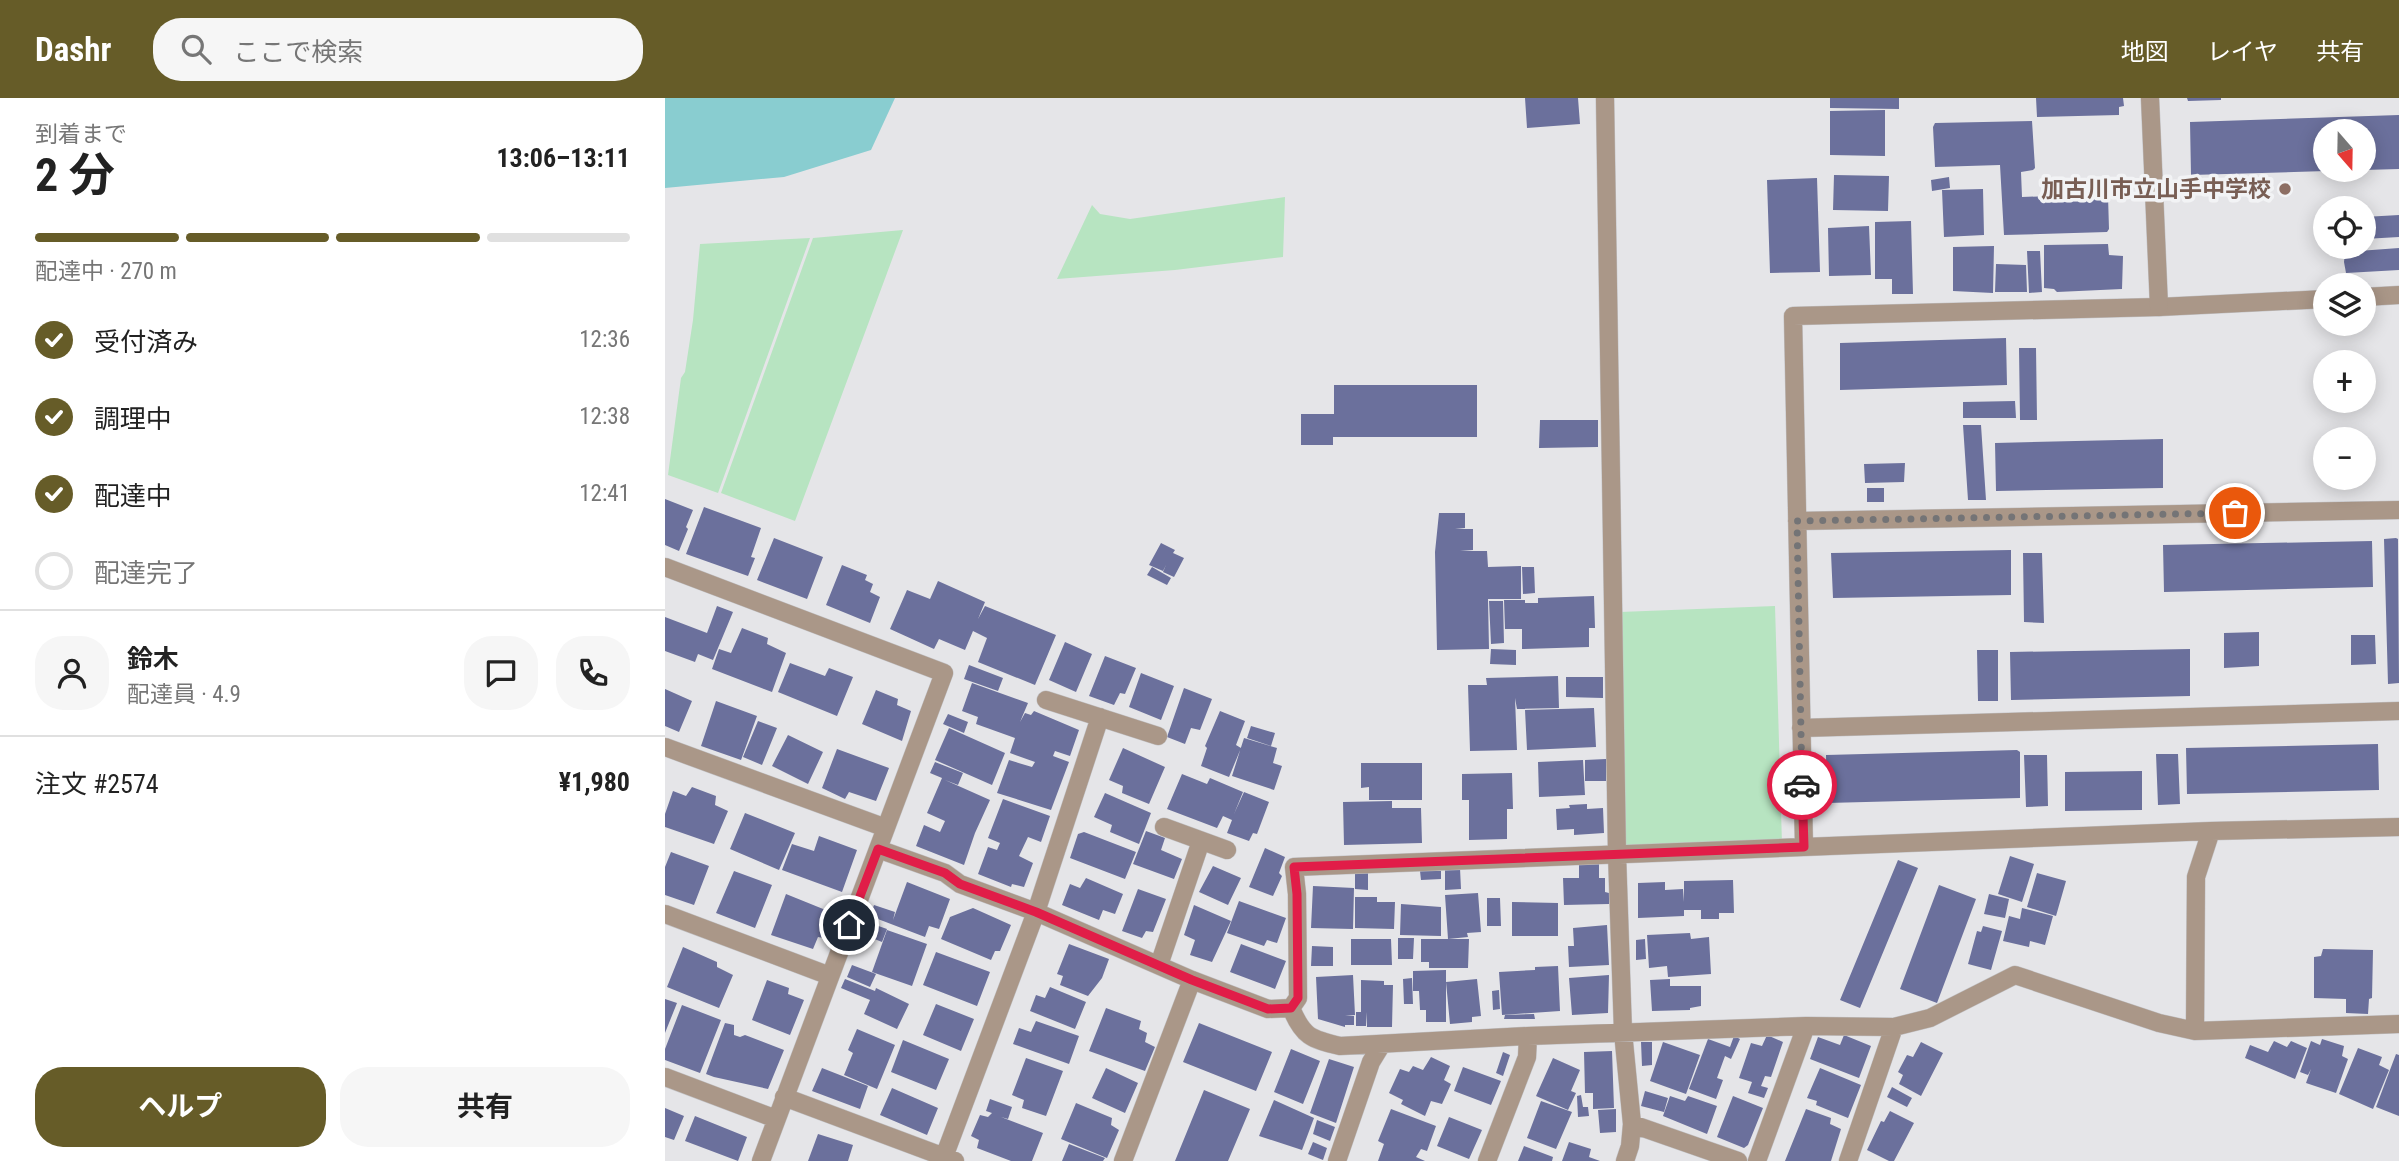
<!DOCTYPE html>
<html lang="ja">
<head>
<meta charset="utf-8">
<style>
	:root { --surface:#fff; --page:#f6f6f6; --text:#222; --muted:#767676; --line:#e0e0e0; --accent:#665c28 }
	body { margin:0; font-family:"Roboto Condensed","Noto Sans JP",sans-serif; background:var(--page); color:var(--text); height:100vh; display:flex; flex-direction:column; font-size:26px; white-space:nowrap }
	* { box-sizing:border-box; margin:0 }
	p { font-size:23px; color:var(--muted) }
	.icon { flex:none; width:38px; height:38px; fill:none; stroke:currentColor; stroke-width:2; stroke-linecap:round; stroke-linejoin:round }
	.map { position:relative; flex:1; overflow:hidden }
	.drawer { display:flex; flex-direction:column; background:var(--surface); width:665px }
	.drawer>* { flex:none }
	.needle { width:46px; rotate:160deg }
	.buttons { position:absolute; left:1648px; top:21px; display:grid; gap:14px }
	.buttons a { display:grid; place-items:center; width:63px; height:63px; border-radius:50%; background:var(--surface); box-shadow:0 4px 18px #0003; font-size:35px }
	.pin { position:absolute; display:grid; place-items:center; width:60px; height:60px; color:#fff; margin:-30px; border:4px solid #fff; border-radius:50%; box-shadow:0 2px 7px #0007 }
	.courier { position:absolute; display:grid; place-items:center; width:70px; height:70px; margin:-35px; border:5px solid #e11d48; border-radius:50%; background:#fff; color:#222; box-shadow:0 2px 9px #0007 }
	.summary em { font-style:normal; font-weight:700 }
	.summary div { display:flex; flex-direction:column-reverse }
	.summary { display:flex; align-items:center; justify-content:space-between; height:119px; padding:0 35px }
	h1 { font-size:46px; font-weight:700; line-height:52px }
	.bar { display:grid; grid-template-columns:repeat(4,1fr); gap:10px 7px; align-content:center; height:84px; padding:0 35px }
	.bar i { height:9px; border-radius:5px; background:var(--line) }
	.bar .on { background:var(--accent) }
	.bar p { grid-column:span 4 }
	.line { display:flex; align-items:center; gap:18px; padding:0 35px; border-top:2px solid var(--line) }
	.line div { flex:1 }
	.round { display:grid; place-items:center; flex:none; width:74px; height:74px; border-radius:28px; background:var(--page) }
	ol { padding:0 35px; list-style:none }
	li { display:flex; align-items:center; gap:21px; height:77px }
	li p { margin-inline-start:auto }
	li .icon { padding:7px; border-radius:50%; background:var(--accent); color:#fff; stroke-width:4 }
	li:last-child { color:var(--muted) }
	li i { width:38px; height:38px; border:4px solid var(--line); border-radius:50% }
	.button { display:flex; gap:14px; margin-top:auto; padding:14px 35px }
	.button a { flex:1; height:80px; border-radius:28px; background:var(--accent); color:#fff; font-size:28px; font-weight:700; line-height:80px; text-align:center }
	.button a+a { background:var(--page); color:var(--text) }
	header { display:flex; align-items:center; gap:42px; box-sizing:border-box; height:98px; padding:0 35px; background:var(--accent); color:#fff }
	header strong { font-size:33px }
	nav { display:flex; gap:38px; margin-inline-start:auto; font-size:24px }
	.search { width:490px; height:63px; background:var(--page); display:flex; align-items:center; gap:18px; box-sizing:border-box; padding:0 24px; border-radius:28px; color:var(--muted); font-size:26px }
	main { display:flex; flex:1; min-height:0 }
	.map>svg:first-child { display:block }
	.green { fill:#b7e4c1 }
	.water { fill:#89cdd0 }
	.building { fill:#6b709c }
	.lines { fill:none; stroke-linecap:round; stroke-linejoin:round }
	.minor-casing { stroke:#c2c2c5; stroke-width:19 }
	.tertiary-casing { stroke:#c2c2c5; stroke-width:19 }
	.minor { stroke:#aa9788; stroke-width:18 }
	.tertiary { stroke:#aa9788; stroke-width:18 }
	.done { stroke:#747476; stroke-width:7; stroke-dasharray:0 12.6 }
	.route { stroke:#e11d48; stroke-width:9 }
	.education-dot { fill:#8d6e63; stroke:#f2f3f5; stroke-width:2.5 }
	.labels { text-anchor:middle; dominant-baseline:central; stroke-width:7; stroke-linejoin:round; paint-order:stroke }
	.education-label { font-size:23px; font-weight:bold; fill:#785e54; stroke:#f2f3f5; text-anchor:end }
</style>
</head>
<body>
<header>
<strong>Dashr</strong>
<div class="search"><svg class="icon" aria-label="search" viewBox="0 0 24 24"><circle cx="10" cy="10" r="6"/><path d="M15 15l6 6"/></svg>ここで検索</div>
<nav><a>地図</a><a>レイヤ</a><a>共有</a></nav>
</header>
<main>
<section class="drawer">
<div class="summary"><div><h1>2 分</h1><p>到着まで</p></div><em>13:06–13:11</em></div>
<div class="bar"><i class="on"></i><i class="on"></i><i class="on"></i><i></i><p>配達中 · 270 m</p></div>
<ol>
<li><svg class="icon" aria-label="check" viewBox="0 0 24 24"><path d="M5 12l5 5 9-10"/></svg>受付済み<p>12:36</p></li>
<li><svg class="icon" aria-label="check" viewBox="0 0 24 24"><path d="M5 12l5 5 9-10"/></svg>調理中<p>12:38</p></li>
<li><svg class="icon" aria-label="check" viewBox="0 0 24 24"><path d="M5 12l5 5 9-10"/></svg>配達中<p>12:41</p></li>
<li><i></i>配達完了</li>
</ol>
<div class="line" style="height:126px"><a class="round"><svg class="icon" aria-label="person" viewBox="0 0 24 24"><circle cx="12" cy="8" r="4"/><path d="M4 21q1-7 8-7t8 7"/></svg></a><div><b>鈴木</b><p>配達員 · 4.9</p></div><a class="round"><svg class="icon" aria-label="chat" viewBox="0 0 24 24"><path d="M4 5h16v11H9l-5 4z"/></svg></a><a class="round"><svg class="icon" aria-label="phone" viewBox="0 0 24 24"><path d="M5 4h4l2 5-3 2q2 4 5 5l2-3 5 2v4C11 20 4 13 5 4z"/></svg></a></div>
<div class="line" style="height:91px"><div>注文 #2574</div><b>¥1,980</b></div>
<div class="button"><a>ヘルプ</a><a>共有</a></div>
</section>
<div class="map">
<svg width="1734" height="1063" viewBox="0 0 1734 1063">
	<rect width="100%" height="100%" fill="#e5e5e8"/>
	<path class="green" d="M620,99l-2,60 -108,13 -118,9 35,-74 8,9 30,5z
		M238,132l-108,291 -74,-28 92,-255z
		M145,140l-92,255 -50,-18 13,-97 4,-6 8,-52 7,-76z
		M1110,508l7,238 -158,4 -4,-236z"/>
	<path class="water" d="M0,0h230l-24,52 -87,27 -119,11z"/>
	<path class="building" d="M860,0h53l2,26 -53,4z
		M1165,0h69v11l-69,-1z
		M1371,0h87l1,8 -5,1v8l-82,2z
		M1522,0h34v2l-33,1z
		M1220,12v46l-55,-1v-44z
		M1734,17v54l-35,1v-39h-38v40l-135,4 -1,-53z
		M1367,23l3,47 -2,2 -12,2 1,25 83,-3 3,2 1,33 -2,3 -103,3 -4,-70 -65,2 -2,-40 2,-4z
		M1169,77l55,1 -1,35 -55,-1z
		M1284,79l1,11 -18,3 -1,-11z
		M1152,80l3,94 -50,1 -3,-93z
		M1318,91l1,46 -40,2 -2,-47z
		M1734,117v22l-35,2v-22z
		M1246,123l2,73h-21v-15h-17v-57z
		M1204,128l2,49 -42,1 -1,-48z
		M1443,146l1,11 14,1 -1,33 -65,3 -3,-3 -10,-1v-43z
		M1329,148l-1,47 -40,-2v-44z
		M1734,150v22l-53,3 -2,-11 1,-10z
		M1362,153h13l2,41 -13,1z
		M1331,166l30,1 1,27h-32z
		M1341,240l1,47 -167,5v-47z
		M1354,250h17l1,72h-17z
		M669,287h143v52h-144v8h-32v-31h33z
		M1350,303l1,17h-53v-16z
		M875,322h58v27l-59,1z
		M1298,327h18l5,75h-18z
		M1498,341v49l-167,3 -1,-48z
		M1240,365l-1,19 -39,1 -1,-19z
		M1202,390h17v14h-17z
		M0,401l28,11 -7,17 2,2 -9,22 -14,-6z
		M39,409l57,21 -10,29 4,1 -7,18 -62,-22z
		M774,415h26v15l-10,1h18v21l-13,1h27l1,16 33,-1v33h-33l1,50 -52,1 -2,-98z
		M109,440l49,19 -16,42 -50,-19z
		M1731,440l2,1 1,144 -11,1 -4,-145z
		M1707,443l1,46 -209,5 -1,-47z
		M496,445l14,7 -2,3 11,5 -10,19 -11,-5 3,-7 -3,6 -14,-6z
		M1346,452v45l-178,3 -2,-45z
		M1358,455h19l2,70 -20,-1z
		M177,467l25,10 -2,5 8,4 -3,8 10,5 -10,26 -44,-18z
		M487,469l19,11 -4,7 -20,-10z
		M857,469h12l1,26 -12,1z
		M273,483l47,21 -7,17 7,-13 71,29 -21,50 -57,-23 9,-24 -14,-7 -8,19 -26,-11 -5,10 -44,-20 17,-39 23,9z
		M929,498l1,32h-6v19l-67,2v-20h-17l-1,-29h21v3h13v-5z
		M824,503h14l1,42 -13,1z
		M52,508l16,6 -20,48 -15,-6 -3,8 -30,-11v-34l42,16z
		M77,530l26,10 -1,6 19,9 -14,39 -60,-23 7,-20 12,4z
		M1594,534v34l-35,2v-35z
		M1686,537h24l1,29 -25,1z
		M400,544l27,12 -16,38 -27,-12z
		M826,551l25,1v15l-26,-1z
		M1525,551v47l-179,4 -1,-48z
		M1312,552h21v51h-20z
		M440,558l31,12 -11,26 -5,-1 -6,12 -25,-9z
		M125,565l35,13 4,-8 24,9 -16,39 -59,-24z
		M304,567l34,13 -5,13 -34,-12z
		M476,575l33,13 -13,34 -32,-13z
		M893,578l1,32 -42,1 -2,-11 2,52 -47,1 -2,-66h19l-1,-7z
		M901,579h37v21l-37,-1z
		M307,585l56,20 -8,19 5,-9 6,2 3,-4 45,19 -9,26 -15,-5 -2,5 16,6 -18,48 -54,-17 12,-33 23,7 3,-5 -25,-9 5,-15 -39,-14 2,-7 -16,-6z
		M519,590l28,11 -12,31 -9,-2 -6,16 -18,-7z
		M0,591l27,12 -13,31 -14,-6z
		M211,592l22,9 -1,6 14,6 -9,30 -40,-17z
		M51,603l41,15 -16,44 -40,-14z
		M929,610l2,39 -69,3 -2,-40z
		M555,613l25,10 -9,24 5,3 -12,29 -28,-11 6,-18 -2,-2z
		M283,616l20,8 -4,11 -21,-9z
		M93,623l19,7 -15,37 -19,-8z
		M586,628l24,7 -4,13 -24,-8z
		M284,630l56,25 -13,32 -57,-25z
		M123,637l35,17 -15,32 -36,-18z
		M579,640l33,10 -4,15 9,3 -8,24 -42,-14z
		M1713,646l1,46 -192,4 -1,-46z
		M458,650l42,19 -16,37 -27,-11 1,-7 -14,-6z
		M172,651l52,19 -13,33 -27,-9 -4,7 -23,-11z
		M1352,652l3,2v46l-193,5 -1,-48z
		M1491,656h22l2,50 -22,1z
		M1359,657h23l1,51 -22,1z
		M941,661v22h-21v-21z
		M918,662l2,35 -46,2 -1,-35z
		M270,664l28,11 -5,12 -13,-5 45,20 -15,33 -11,32 -48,-19 8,-21 16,7 5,-11 -18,-8 15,-35 -12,-5z
		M696,665h61v37h-53v-13l-8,1z
		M1477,673v39l-77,1v-39z
		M847,675l1,36h-6v30l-38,1v-40h-7v-26z
		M517,676l25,10 3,-6 33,14 -9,22 10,-22 25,10 -12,32 -4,-1 -4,8 -22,-8 5,-13 -9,-4 -6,12 -50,-19z
		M27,689l24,9 -1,9 13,6 -14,33 -49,-17v-13l8,-23 13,5z
		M440,695l46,20 -12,31 -29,-12 2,-7 -18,-8z
		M338,701l47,17 -9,26 -13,-5 -9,19 14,7 -9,24 -12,-3 -1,3 -33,-13 10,-27 9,3 3,-7 -12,-5z
		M727,703v7h29l1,35 -78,2 -1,-43z
		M922,706v5l16,-1 1,25 -30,2v-6l-17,1 -1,-21 14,-1 -1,-3z
		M80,715l50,20 -16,37 -49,-21z
		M481,733l19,7 -4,12 21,9 -8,20 -41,-15z
		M419,734l52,20 -11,27 -55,-21 8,-24z
		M154,738l38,14 -15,42 -60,-22 10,-26 22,7z
		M600,750l20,9 -6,16 3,3 -9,20 -24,-9z
		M6,754l38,14 -15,39 -29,-10v-28z
		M1345,758l24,8 -12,38 -24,-8z
		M1233,762l20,8 -58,140 -20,-8z
		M914,766h20v14h6v14l4,1v11l-45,1 -1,-27h16z
		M548,768l28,12 -13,27 -29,-13z
		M780,770h15l1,21 -16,1z
		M69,773l38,14 -17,43 -39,-15z
		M755,773h21v8l-20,1z
		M690,775h13v17l-13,-1z
		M1372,775l29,8 -10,35 -29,-9z
		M421,780l37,16 -8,20 -12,-4 -4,10 -37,-15 8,-21 10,4z
		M1068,782l1,33h-15v6h-18v-9h-17v6l-46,2v-35l27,-1v8l18,-1 1,13v-21z
		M242,784l43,17 -11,30 -10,-3 -4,11 -55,-21 4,-11 21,7 -2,8z
		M1274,787l37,14 -39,104 -37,-14z
		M648,788l41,2 -1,41 -42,-1z
		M473,791l28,10 -13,33 -7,-1 -4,7 -20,-7z
		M813,795l3,39 -14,1 1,4 -20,2 -3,-44z
		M121,796l52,21 -10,24 -10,-2 -5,12 -42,-14z
		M1324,796l20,5 -4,19 -21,-4z
		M690,799h22v5h18l-1,27 -39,-1z
		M822,800h13l1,28h-14z
		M574,803l47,17 -9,25 -10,-3 -3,6 -37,-13z
		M847,804l46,1v33h-46z
		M736,806l40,3v29l-41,-1z
		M529,807l37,16 -19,41 -22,-7 5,-15 -11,-5z
		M308,810l38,17 -11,26h-5l-4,9 -50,-21 9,-22z
		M1357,810l31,8 -8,29 -15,-4 -1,6 -26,-6 6,-25 11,3z
		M202,824l20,7 -5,13 -20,-8z
		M942,827l2,40 -40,2 -1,-21h6l-1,-18z
		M1318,828l19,5 -11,39 -23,-6 9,-33 4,1z
		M222,832l40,14 -15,42 -40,-14z
		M1025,835l1,6 18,-2 2,37 -43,3 -1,-11 -18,2 -2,-33z
		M733,840h16l-1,21h-15z
		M686,841h40l1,26h-41z
		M756,841h48l-1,29h-39v-6h-8z
		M980,841l1,20 -10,1v-20z
		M404,846l40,15 -7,19 -14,18 -28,-11 3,-9 -6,-2z
		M576,846l45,17 -11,28 -45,-17z
		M647,848l21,1v19h-22z
		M18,849l34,15v5l16,8 -14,33 -52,-21z
		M1658,851l50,1 -1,48 -3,1 -1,15 -22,-1v-14l-32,-1v-41l7,-1z
		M271,854l54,20 -13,34 -54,-21z
		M187,867l24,9 -6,13 -23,-10z
		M893,868l2,45 -58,4 -3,-43 36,-2v-3z
		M781,872v52h-20v-12h-6l-1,-19h-6v-20z
		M688,877l2,40 -10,1h9v9h-9v2l-27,-8 -2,-42z
		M944,877l-1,38 -36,2 -3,-37z
		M747,880l1,26h-9l-1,-25z
		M180,881l30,12 1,-3 33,16 -12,25 -33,-15 6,-14 -29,-12z
		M812,881l4,37 -9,1v5l-22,2 -4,-42z
		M1005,881v7h31v20l-11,2v2l-38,1 -2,-31z
		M102,882l22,8 -1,6 16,6 -14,35 -38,-15z
		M696,882l23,1v4h9l-1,42h-25v-15l-1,14h-10v-14h5z
		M385,889l36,15 -11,27 -45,-18 6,-16 9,3z
		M834,892l1,19 -7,1 -1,-19z
		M0,901l12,4 -12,30z
		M271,906l38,15 -13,32 -38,-16z
		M17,907l39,15 -21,53 -35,-13v-11z
		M441,910l35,13 -2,8 8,4 -2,9 10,5 -10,24 -56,-20z
		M869,916l1,5h-31l1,-4z
		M371,923l43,15 -10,28 -56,-20 6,-16 12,4z
		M60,925l9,2v10l6,2 5,-2 39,15 -16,39 -54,-12 -8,-3z
		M534,925l73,29 -16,39 -73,-29z
		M192,931l38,16 -18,44 -33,-14 9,-22 -5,-3z
		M1102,937l16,7 -12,35 -6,-1 -4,10 7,2 -4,10 -16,-5 4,-11 -13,-4 12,-35 11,3z
		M1179,937l27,11 -12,32 -49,-19 8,-22 22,8z
		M1069,938l6,3 -9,20 -6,-3 -8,22 6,2 -7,19 -27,-10 19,-50 22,8z
		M1657,941l22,7 -2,10 6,3 -12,34 -30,-10 5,-14 -3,6 -8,-3 11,-31 9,4z
		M238,942l46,19 -13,31 -45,-18z
		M1609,943l13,6 4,-6 16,7 -12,31 -50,-21 5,-13 18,7z
		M976,944h11v23l-10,1z
		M998,944l37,13 -14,39 -36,-13z
		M1256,944l22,11 -22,43 -22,-12 4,-9 -5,-3 9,-17 6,2z
		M1693,950l24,9 -3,8 10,5 -16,39 -34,-15z
		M626,951l29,12 -17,43 -29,-12z
		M947,953l2,57 -21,1v-16h-8l-1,-41z
		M838,954l7,3 -7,21 -7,-3z
		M1731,956l3,1v61l-23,-9z
		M766,959l19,9 -6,14 7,4 -9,20 -11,-3 -6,15 -24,-12 2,-4 -14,-7 11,-24 9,3 4,-6 10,4z
		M361,960l37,13 -17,45 -24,-8 2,-8 -12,-5z
		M888,960l27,12 -9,21 5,2 -8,17 -32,-14z
		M664,961l25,8 -18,56 -26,-10z
		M798,969l38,14 -10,24 -37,-14z
		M157,970l46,18 -8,23 -48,-18z
		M441,970l32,15 -13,30 -33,-15z
		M1155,970l41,17 -13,33 -32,-13 1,-4 -10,-3z
		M1227,989l20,11 -5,9 -20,-10z
		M227,990l46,20 -11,27 -47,-20z
		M539,992l46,19 -22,52h-53z
		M980,993l23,7 -4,14 -23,-6z
		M916,997l2,12h5l1,9 -11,1 -1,-21z
		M1005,998l15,5 3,-5 29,10 -10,28 -44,-18z
		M1068,998l30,12 -15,37 -4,3 -27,-11z
		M325,1001l22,8 -4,12 -7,-2 42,16 -11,28h-21l-34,-13 2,-8 -8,-4 9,-21 8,2 4,-4 -6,-2z
		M609,1002l40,18 -12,32 -43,-14z
		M876,1003l31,11 -16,37 -29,-11z
		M411,1005l36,15 -1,7 8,5 -12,28 -46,-19z
		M0,1010l19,8 -10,24 -9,-3z
		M726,1011l45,17 -9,25 -6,-2 -5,8 9,4h-47l6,-17 -6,-3z
		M951,1011v23l-16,1 -2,-23z
		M1141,1011l25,9 -1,6 11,5 -10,32h-46z
		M1225,1013l24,12 -20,38h-5l-22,-11 14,-29 3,1z
		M30,1018l52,21 -9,24 -53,-20z
		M784,1019l33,13 -13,29 -32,-13z
		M652,1022l18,7 -5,14 -17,-7z
		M153,1036l35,11 -5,16h-40z
		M648,1044l14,6 -4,12 -15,-6z
		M904,1044l22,7 -2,8 11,4h-38z
		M404,1046l36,14 -2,3h-41z
		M859,1048l29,11 -1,4h-34z"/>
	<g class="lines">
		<g class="minor-casing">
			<path id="minor" d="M940,0l12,756 6,178 9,92 -2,22 -5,15
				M1699,199l35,-2
				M1132,423l602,-11
				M0,469l279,106 -183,488
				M381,602l112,36
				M1136,630l598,-17
				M0,649l221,81
				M499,729l63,23
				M1139,749l-11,-531 366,-9 167,-8
				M213,751l67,24 15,11 76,28 156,68 76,29 23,-1c12,29 20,31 49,38l188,-10 278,-10 88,1 36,-9 85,-43 144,48 36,8 204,-7
				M0,816l165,62
				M494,867l42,-124
				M626,910l7,-10 -1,-104 -3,-27 917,-36 188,-4
				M1530,933l1,-154 15,-46
				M0,979l111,42
				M119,999l171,64
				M967,1026l106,37
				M279,1059l92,-245 64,-195
				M458,1063l69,-181
				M672,1063l34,-99 11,-18
				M822,1063l40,-104 1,-21
				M1092,1063l49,-135
				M1183,1063l46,-134"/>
		</g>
		<g class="tertiary-casing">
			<path id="tertiary" d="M1485,0l9,209"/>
		</g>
		<use href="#minor" class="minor"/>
		<use href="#tertiary" class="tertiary"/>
	</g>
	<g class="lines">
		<path class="done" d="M1137,687l-5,-264 438,-8"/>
		<path class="route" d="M184,827l29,-76 67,24 15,11 76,28 156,68 76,29 23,-1 7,-10 -1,-104 -3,-27 510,-20 -2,-62"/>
	</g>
	<circle class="education-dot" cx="1620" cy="91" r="7"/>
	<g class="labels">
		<g class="education-label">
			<text x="1606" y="91">加古川市立山手中学校</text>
		</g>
	</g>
</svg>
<div class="buttons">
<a><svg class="needle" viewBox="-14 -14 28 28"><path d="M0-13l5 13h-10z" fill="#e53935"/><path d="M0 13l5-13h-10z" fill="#767676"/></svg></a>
<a><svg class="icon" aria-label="locate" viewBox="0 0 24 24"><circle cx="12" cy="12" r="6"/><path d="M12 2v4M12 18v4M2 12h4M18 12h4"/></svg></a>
<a><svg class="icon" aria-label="layers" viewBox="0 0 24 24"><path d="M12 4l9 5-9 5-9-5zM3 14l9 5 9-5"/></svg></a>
<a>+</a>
<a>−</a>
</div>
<div class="pin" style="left:1570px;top:415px;background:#ea580c"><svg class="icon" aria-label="bag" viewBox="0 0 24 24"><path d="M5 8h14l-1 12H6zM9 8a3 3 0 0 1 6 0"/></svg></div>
<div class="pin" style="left:184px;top:827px;background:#1f2937"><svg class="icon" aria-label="home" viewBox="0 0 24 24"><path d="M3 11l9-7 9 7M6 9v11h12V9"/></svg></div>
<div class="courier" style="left:1137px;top:687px"><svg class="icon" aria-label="car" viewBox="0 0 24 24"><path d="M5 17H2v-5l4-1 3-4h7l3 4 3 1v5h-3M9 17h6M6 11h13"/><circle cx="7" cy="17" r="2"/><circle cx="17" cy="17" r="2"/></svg></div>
</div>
</main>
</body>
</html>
